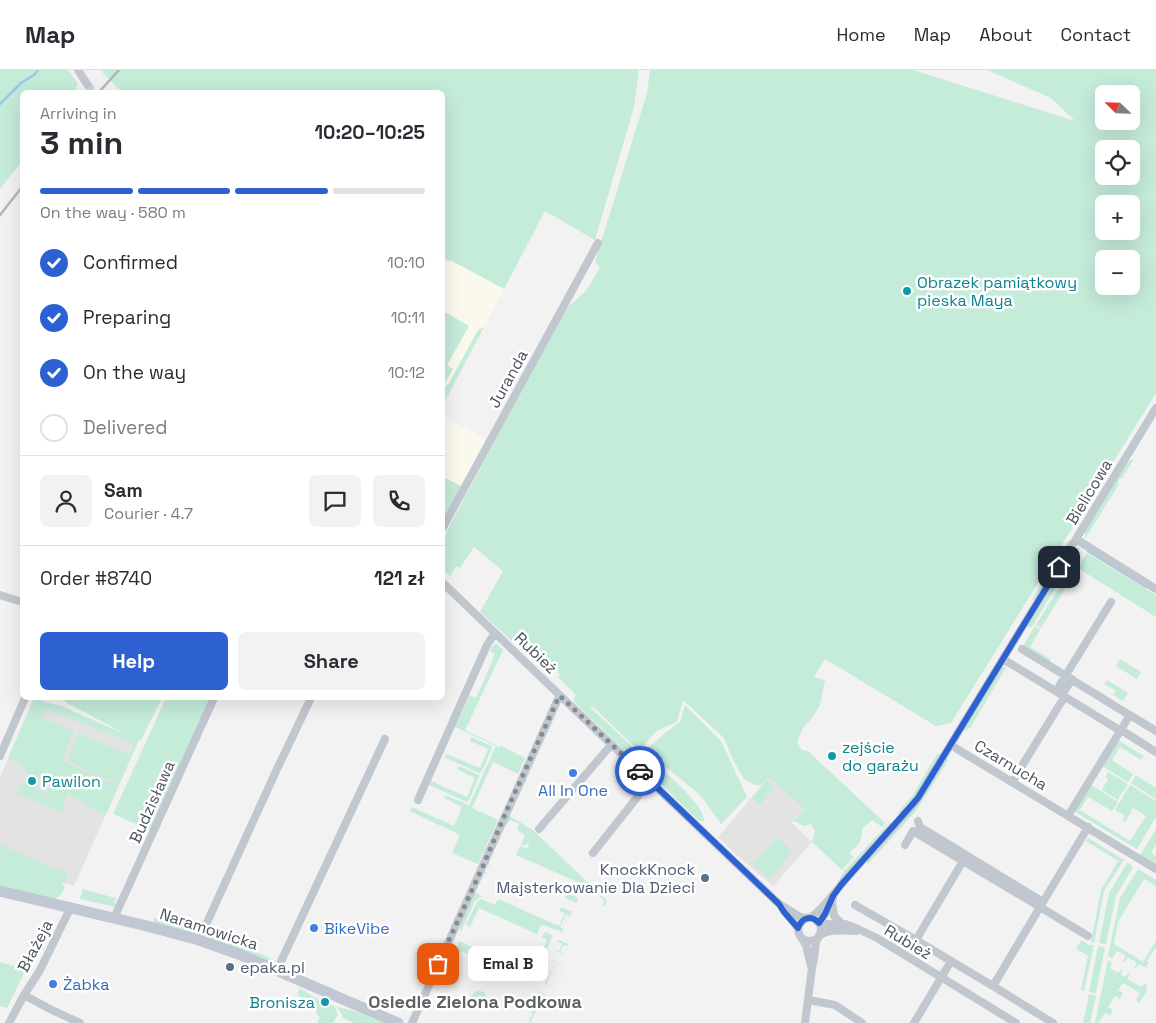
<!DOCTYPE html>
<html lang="en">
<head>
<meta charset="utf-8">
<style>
	:root { --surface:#fff; --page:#f2f2f3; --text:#2b2b33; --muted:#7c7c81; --line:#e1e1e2; --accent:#2d61d2 }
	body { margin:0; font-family:"Space Grotesk",sans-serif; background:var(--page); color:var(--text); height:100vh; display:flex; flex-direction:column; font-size:19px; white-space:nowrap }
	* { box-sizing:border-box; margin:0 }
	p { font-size:16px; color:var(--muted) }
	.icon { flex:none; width:28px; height:28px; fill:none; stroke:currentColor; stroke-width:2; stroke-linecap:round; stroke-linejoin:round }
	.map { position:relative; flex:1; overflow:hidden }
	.details { position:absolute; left:20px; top:20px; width:425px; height:610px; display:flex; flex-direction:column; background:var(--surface); border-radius:8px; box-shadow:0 5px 20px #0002 }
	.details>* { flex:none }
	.needle { width:32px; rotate:293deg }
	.buttons { position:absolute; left:1095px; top:15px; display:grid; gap:10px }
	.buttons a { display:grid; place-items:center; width:45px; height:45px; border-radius:8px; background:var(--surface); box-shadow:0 5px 20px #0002; font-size:25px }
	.pin { position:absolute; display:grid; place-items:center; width:42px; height:42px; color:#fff; margin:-21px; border-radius:10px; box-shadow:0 2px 8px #0006 }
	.courier { position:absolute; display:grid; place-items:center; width:50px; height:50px; margin:-25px; border:4px solid #2d61d2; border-radius:50%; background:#fff; color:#222; box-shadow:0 1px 6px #0007 }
	.bubble { position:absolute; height:35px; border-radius:8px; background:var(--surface); box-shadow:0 5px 20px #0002; font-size:16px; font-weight:600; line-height:35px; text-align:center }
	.head em { font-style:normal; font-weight:600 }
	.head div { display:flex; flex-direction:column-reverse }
	.head { display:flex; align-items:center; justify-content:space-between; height:85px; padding:0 20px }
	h1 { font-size:32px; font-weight:600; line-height:38px }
	.bar { display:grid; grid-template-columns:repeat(4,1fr); gap:8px 5px; align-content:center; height:60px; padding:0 20px }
	.bar i { height:6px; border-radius:4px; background:var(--line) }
	.bar .selected { background:var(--accent) }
	.bar p { grid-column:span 4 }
	.line { display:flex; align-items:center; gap:12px; padding:0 20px; border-top:1px solid var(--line) }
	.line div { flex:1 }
	.round { display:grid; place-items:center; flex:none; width:52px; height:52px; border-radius:8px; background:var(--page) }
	ol { padding:0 20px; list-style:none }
	li { display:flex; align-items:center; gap:15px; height:55px }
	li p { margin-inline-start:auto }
	li .icon { padding:5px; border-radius:50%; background:var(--accent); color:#fff; stroke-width:4 }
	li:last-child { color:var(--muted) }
	li i { width:28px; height:28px; border:2px solid var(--line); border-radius:50% }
	.primary-button { display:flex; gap:10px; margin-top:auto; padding:10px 20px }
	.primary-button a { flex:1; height:58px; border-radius:8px; background:var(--accent); color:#fff; font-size:20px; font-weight:600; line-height:58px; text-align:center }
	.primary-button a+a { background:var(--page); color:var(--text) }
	header { display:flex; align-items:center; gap:30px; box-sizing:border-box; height:70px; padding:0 25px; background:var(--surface); border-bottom:1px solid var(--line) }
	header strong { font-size:24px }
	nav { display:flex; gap:28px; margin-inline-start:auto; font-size:18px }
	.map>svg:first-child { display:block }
	.commercial { fill:#fbf9ee }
	.education { fill:#e4e3e3 }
	.green { fill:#c5ebd9; fill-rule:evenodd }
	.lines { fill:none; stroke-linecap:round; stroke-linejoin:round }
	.stream { stroke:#97cbe4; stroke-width:2.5 }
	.street-tunnel { stroke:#d1d2d4; stroke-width:8; stroke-dasharray:8 4; stroke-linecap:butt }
	.street { stroke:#c1c7ce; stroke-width:8 }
	.secondary { stroke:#c1c8d3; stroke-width:11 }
	.rail { stroke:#b4b6bb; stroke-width:2.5 }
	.done { stroke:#868a91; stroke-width:5; stroke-dasharray:0 9 }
	.route { stroke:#2d61d2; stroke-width:6 }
	.culture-dot { fill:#0f9aa8; stroke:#fff; stroke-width:2 }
	.shop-dot { fill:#3f7fe0; stroke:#fff; stroke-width:2 }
	.service-dot { fill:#5c6f8a; stroke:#fff; stroke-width:2 }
	.labels { text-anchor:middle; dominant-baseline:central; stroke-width:5; stroke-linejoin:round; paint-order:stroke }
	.culture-label { font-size:16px; fill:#0d838f; stroke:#fff; text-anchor:start }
	.street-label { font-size:16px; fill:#4b525d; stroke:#fff }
	.shop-label { font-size:16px; fill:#366cbe; stroke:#fff; text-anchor:start }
	.service-label { font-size:16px; fill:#4e5e75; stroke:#fff; text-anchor:end }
	.neighbourhood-label { font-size:18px; font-weight:bold; fill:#5e6165; stroke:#fff }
</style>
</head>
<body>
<header>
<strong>Map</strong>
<nav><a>Home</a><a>Map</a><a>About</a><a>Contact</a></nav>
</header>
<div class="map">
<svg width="1156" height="953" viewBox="0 0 1156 953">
	<rect width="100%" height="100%" fill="#f3f2f2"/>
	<path class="commercial" d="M443,186l61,33 -61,116z
		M443,346l43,23 -43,82z"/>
	<path class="education" d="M34,628l105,42 -65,146 -74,-18v-91z
		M768,708l37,31 -13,14 20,19 -39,44 -31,-26 -24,-23z"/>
	<path class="green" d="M0,0h68l10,14 -4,8h-52v69l-22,28z
		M100,0h539l-5,37 -39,133 -50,-29 -41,78 -54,-29 -1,2 -6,-4 -1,-166h-320z
		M650,0h263l162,51 -24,-23 -64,-28h169v323l-205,330 -15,3 -111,-67 -11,18 11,3 -5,25 -8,13 -9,10 -6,14 5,8 6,1 77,72 -3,4 -10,-7 -10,9c0,13 -3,15 -13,24l5,4 -12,13 -30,-28 3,-11 -4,-7 -7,2 -10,-5 11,-12 -37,-31 -8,8 -8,-2 -8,-5 -11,-19 -9,-22 -41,-38 -6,22 -21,9 -17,20 -47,-45 -2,1 47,44 -5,4 -5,-2 -53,-51 1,-8 -17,-17 2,-3 -42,-41 -6,8 -32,-29 23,-41 -29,-24 -14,21 -4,-2 -6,10 -7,-6v-24l4,-15 113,-213 10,-13 16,-14 14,-23 -5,-6 52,-169zM1104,24h27v27h-27zM1104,79h27v27h-27zM1104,134h27v27h-27zM1104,189h27v27h-27z
		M443,241l26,15 -22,39 6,4 -7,12 -3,3z
		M484,257l-41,78v-16l6,-6 29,-53z
		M1133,389h1l-12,19h-2l-2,4 1,2 -34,55v-8l42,-69z
		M443,407l18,9 3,-5 1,1 -22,42z
		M1069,470h2l-35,58 -5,3z
		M1078,478h2l-49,80 -4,-2 45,-74z
		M1087,483l69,42v22l-78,-49z
		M1068,503l5,3 -32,52 -5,-3z
		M1035,556l5,4 -10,17 21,12 -1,1 -2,1 -25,-15z
		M496,573l7,7 -38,80 31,15 3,3 2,-2 24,12 -7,16 -25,-12 -21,46 26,12 -20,44 -26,-11 8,-18 -50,-24 2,-4 42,19 8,-19 -18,-9 1,-3 24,10 27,-59 -41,-19 15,-32 5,3 3,-4 17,-40 -5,-3 1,-3z
		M1120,589l21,13 -4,7 -21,-13z
		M1007,596l-37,62 -8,4 39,-64z
		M1107,610l21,13 -5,8 -10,-6 3,-4 -12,-7z
		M34,628l14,5 11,2 68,30 -60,-32 -3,-3 2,-2h96l-21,42h-2l-33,74 -2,1 -21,-11 1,-2 -16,-8 -7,18 -45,-19 3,-4 2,-6 22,8v3l3,1 5,-12 -27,-11 1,-4 -4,-2 1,-2 -14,-6zM46,639l88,35 -17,40 -5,-2v1l-45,-20 -5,-3 12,-29 -32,-13z
		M166,628h45l-61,132 -37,-16z
		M685,635l36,36 26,56 -26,27 -20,-28 -55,-46 19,-17 15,-11z
		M79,663l50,22 -12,28 -50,-22z
		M471,667l21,9v2l-10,23 -3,2 -35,-16 3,-3 33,14 8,-19 -18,-8z
		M1118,670l26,16 -3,4 -21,-13 -8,13 21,14 -5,8 -26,-16z
		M937,684h4c-8,12 -31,57 -44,60l16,-19z
		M947,688l1,3 -32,50 -48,53 -2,-2 47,-51z
		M651,691c14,11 53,43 53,60h-5l-11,-10 -45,-45z
		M459,696l20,9v2l-10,23 -2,2 -38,-17 2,-4 36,16 8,-19 -18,-9z
		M1108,702l20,12 -4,7h-1l-5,9 -16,-10 6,-11 -3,-2z
		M1136,705l20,13v11l-25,-16z
		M767,710l8,7 -15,18 -8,-7z
		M1091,715l27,17 -6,9 -24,-14 -8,13 50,31 16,-25 -13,-8 -8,14 -2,-2 2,-4 -10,-6 15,-25 26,16v16l-19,32 -62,-37z
		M508,745l25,15 74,71 -2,5 -2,-1 1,-3 -1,-3 -15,-14 -4,1 -5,-2 -3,7 5,2 -5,-1 -2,4 4,2 -2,5 -11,-5 2,-5 5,3 6,-14 -62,-27 4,-9 8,3 1,-4 -3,-2 -1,3 -4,-2 4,-9 -8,-5 2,-6 -9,-4 -3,5h-2l-8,18 2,2 -2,-1 -9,19 2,1 -1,2 -2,-4z
		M891,751l-1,5 -56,63 10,-18z
		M1156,759v15l-5,9 5,3v9l-15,-9v-2z
		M777,767l16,14 -24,28 -16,-15z
		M1088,768l36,22 -20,31 -10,52 -3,-1 10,-52 17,-29 -32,-20z
		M0,774l51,23 16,5 -2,12 -2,-1 -1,2 3,1 -3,8 -8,6 -54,-14z
		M1127,793h2l4,4 -17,29 -10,48 -7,-1 10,-50z
		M1138,799l18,11v6l-12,-7 -26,43 -4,22 29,18 13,-21v6l-9,14 2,1 -3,5 2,1v1l-9,-5 -3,4h-2l3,-5 -9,-6 -3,5 -2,-1 3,-5 -9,-5 -5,8 -4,-3 12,-58z
		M484,802h3l-1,2 -2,-1 -9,19 7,4 -7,5 -14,31 -2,-7z
		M83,819l32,9h1l-2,4 3,2 -2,3 -35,-8z
		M481,829l14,6 3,-6 61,27 6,-13 -6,-2 2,-4 11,5 -2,4 -4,-1 -2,4 4,2 -5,-1 -3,7 4,2 -2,3 -19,-7 -3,2 -3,7 -58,-26 -9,19 -4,-2 11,-23z
		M154,848l45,12 -5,4 -39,-10 -1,-4z
		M206,862l21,7 49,22 -5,2 -62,-24z
		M547,862l5,3v2l-19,45 -72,-31 -4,7h-3l4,-11 1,-6 66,31 2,-3 5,3 5,-10 -5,-3v-1l6,3 4,-10 -5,-3v-1l6,3 4,-10 -5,-3 2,-4z
		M559,870l9,4v2l-5,-1 -3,6 5,3 -6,-2 -4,10 5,3 -5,-2 -4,10 5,2 -5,-2 -4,10 4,3 -5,-2 -4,9 5,3 -6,-1 -2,4 5,2 -1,3 -3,-1 -9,18 1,2 -2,-1 -2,1 4,-9 -5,-2 5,1 4,-9 -4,-2 5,1 4,-9 -5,-3 6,2 4,-10 -5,-2 5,1 4,-9 -5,-3 6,2 4,-10 -5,-2 5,1 4,-9 -5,-3 5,2 3,-7 -5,-3z
		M1081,870l8,5h5l-10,46 -3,-1 7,-34 -12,-7z
		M1098,876l7,1 -9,46 -7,-1z
		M1108,890l4,3 -2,5 8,5 4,-4 1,1 -2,5 4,2 3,-4 2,1 -3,5 14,8 4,-4c5,7 -2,14 -6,20l-3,-3 4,-7 -17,-10 -5,7 5,3 -3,6 -5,-3 -7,11 5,3 -3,6 -5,-3 -7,10h-3z
		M0,892l26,7 -19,39 -7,-2z
		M300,918l17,11 17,7 4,8 -5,9h-16l3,-6 -2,-1 -5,-12 -2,2 -2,-1 1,-3 -13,-7z
		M471 929a8 8 0 1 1 16 0a8 8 0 1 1-16 0Z
		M1089,924l7,2 -6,27h-7z
		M337,937l21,5 25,11h-29l-11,-5 -1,-3z"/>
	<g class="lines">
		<path class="stream" d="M0,34l21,-21 13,-8 4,-5
			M1088,481l58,36"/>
		<path class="street-tunnel" d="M87,14l6,8"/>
		<path class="street" d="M78,0l9,14
			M442,459l156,-286
			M1076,469l80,50
			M442,512l130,125 207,197 21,13 6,1
			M0,525l22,7
			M1022,579l104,64
			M1003,589l113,69
			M1056,621l55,-89
			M1062,625l10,-16
			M1121,660l35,22
			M951,674l6,5 199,120
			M0,686l25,-58
			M1012,712l53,-86
			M418,730l69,-155 8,-12
			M1068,746l62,-101 26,16
			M918,751l2,6 123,75 45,-75
			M539,759l72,-84
			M905,775l8,-14 50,30
			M593,783l57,-72
			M832,832l2,14 8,8
			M855,835l61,35
			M782,838l16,20
			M114,848l100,-220
			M807,848c-18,9 -5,31 11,20
			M809,848c9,-3 30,-31 37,-39 22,-25 44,-48 66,-73l6,-8 238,-390
			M819,853l6,-9 8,-16
			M820,854h25l11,4 21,10 139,85
			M819,866c11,-8 25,-5 37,-5
			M802,869l4,6 5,21
			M199,870l78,-171 34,-71
			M951,891l-35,-21 47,-79 77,46
			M277,900l108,-231
			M24,925l26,14 30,14
			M809,930l26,5 27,18
			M9,953l15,-28 15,-23 29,-59 1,-6
			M412,953c49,-107 96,-215 145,-322l3,-5
			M805,953l7,-55 2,-9 2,-17 5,-11v-5l-4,-5
			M914,953l37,-62 42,25
			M1053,953l-60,-37 47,-79 48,29"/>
		<path class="secondary" d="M0,821l147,35 52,14 42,15 157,68"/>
		<path class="rail" d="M99,22l20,-22
			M0,145l22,-28"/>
	</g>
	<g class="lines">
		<path class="done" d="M438,894l45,-98 23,-54 51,-111 3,-5 80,75"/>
		<path class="route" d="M640,701l139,133 5,8 14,16c4,-11 13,-13 21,-5l6,-9 8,-18 8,-11 77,-87 141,-231"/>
	</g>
	<g class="culture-dot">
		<circle cx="907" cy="221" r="5"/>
		<circle cx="832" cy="686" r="5"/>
		<circle cx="32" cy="711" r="5"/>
		<circle cx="325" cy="932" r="5"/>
	</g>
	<g class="shop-dot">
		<circle cx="573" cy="703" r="5"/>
		<circle cx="314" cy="858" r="5"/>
		<circle cx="53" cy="914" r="5"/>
	</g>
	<g class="service-dot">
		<circle cx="705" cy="808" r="5"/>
		<circle cx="230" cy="897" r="5"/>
	</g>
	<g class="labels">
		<g class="culture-label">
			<text x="917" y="212">Obrazek pamiątkowy<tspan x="917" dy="18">pieska Maya</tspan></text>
			<text x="842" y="677">zejście<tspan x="842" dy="18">do garażu</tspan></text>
			<text x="42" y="711">Pawilon</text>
			<text x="315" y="932" text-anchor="end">Bronisza</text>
		</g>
		<g class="street-label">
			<text transform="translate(508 309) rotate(-61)">Juranda</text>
			<text transform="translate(1089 422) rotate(-59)">Bielicowa</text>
			<text transform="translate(536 583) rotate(44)">Rubież</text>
			<text transform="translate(1011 695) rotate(31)">Czarnucha</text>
			<text transform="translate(152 732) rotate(-66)">Budzisława</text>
			<text transform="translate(209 859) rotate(18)">Naramowicka</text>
			<text transform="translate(908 872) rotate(31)">Rubież</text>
			<text transform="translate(35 876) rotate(-62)">Błażeja</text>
		</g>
		<g class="shop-label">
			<text x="573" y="720" text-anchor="middle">All In One</text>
			<text x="324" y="858">BikeVibe</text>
			<text x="63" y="914">Żabka</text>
		</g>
		<g class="service-label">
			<text x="695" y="799">KnockKnock<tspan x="695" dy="18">Majsterkowanie Dla Dzieci</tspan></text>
			<text x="240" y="897" text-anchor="start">epaka.pl</text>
		</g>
		<g class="neighbourhood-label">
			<text x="475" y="931">Osiedle Zielona Podkowa</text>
		</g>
	</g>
</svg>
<div class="buttons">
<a><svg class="needle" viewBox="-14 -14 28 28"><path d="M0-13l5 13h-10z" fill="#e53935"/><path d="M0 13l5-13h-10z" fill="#7c7c81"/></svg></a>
<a><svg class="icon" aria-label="locate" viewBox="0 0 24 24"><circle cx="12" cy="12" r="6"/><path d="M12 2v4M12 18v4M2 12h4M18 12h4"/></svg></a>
<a>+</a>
<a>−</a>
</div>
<div class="pin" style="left:438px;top:894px;background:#ea580c"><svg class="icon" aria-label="bag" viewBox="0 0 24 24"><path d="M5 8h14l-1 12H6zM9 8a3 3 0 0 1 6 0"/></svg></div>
<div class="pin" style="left:1059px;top:497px;background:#1f2937"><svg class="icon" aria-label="home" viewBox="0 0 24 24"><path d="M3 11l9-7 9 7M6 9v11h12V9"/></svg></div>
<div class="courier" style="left:640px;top:701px"><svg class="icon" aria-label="car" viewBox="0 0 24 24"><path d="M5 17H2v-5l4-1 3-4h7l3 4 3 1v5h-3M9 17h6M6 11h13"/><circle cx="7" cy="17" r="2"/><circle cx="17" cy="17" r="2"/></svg></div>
<div class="bubble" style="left:468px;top:876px;width:80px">Emal B</div>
<section class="details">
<div class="head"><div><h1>3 min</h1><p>Arriving in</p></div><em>10:20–10:25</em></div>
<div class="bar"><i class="selected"></i><i class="selected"></i><i class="selected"></i><i></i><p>On the way · 580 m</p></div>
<ol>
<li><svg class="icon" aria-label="check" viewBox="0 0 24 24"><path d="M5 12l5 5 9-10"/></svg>Confirmed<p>10:10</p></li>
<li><svg class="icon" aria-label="check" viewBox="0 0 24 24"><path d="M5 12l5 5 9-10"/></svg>Preparing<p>10:11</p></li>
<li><svg class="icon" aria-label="check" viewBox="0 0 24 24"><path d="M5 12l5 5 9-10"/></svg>On the way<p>10:12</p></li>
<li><i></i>Delivered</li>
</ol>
<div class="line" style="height:90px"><a class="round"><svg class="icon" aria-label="person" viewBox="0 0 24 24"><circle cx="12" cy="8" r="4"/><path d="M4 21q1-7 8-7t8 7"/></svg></a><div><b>Sam</b><p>Courier · 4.7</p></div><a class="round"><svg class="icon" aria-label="chat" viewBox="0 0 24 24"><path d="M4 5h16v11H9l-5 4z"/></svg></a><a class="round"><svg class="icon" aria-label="phone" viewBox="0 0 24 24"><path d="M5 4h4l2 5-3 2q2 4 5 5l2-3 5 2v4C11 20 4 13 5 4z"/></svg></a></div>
<div class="line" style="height:65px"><div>Order #8740</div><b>121 zł</b></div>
<div class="primary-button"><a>Help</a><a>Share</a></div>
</section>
</div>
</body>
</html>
